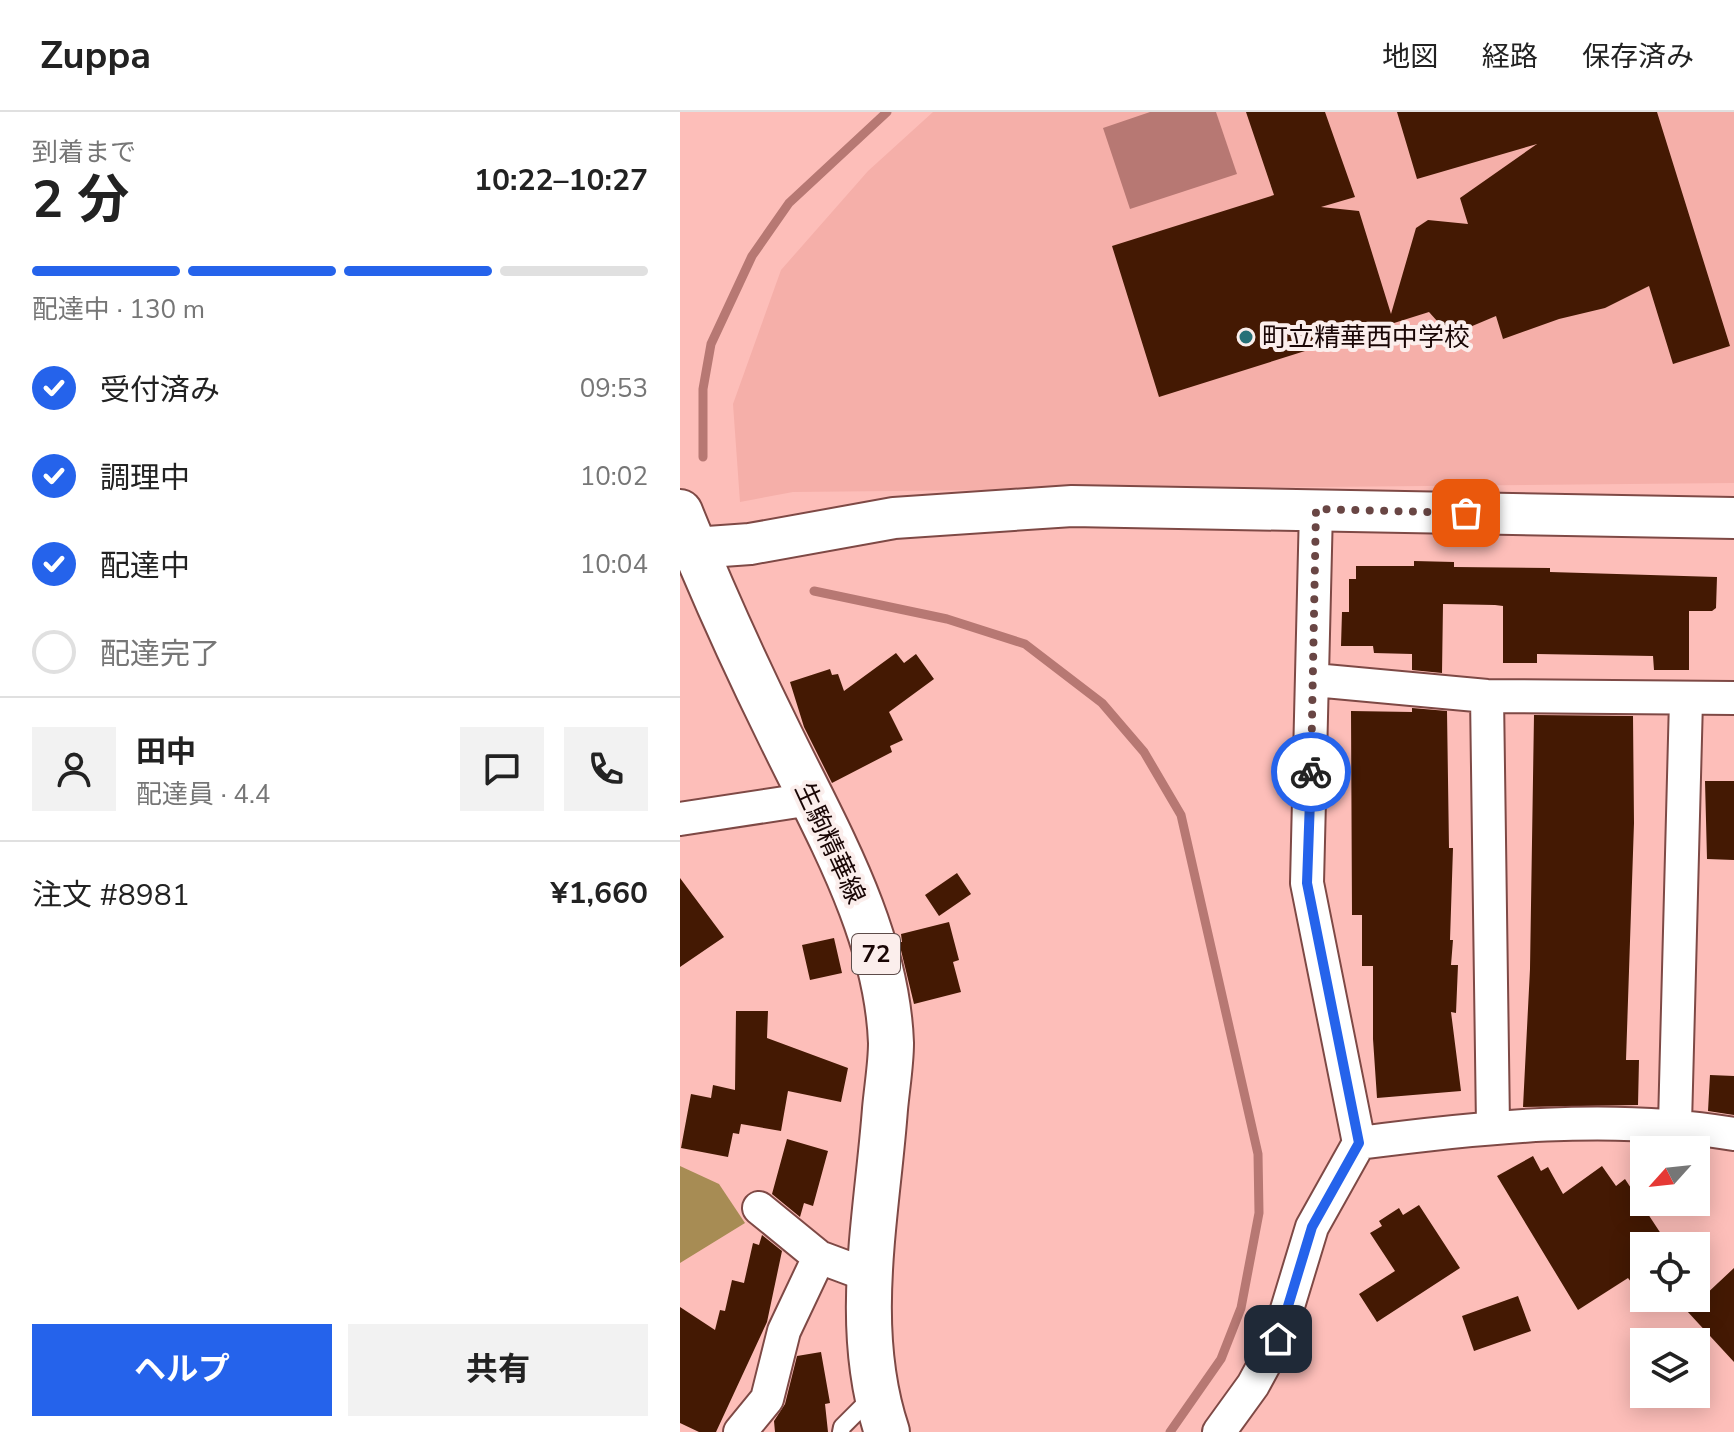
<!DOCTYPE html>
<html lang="ja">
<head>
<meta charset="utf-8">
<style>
	:root { --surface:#fff; --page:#f2f2f2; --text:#222; --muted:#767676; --line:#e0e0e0; --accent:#2563eb }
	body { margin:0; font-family:"Nunito Sans","Noto Sans JP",sans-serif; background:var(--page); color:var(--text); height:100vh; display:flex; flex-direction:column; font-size:30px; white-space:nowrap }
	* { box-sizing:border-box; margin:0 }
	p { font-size:26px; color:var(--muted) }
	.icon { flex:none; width:44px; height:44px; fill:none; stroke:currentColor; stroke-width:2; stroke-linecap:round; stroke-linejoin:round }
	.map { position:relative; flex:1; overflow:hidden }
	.sheet { display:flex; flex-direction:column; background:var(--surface); width:680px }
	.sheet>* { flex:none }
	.needle { width:52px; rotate:243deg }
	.fabs { position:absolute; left:950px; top:1024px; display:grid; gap:16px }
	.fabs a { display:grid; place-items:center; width:80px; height:80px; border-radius:0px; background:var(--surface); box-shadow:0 4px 20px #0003; font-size:40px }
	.pin { position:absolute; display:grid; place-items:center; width:68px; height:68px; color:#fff; margin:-34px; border-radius:16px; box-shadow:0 4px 12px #0006 }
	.courier { position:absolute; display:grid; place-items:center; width:80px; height:80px; margin:-40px; border:6px solid #2563eb; border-radius:50%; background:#fff; color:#222; box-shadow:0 2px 10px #0007 }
	.headline em { font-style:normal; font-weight:700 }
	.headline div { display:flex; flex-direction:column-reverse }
	.headline { display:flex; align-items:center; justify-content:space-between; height:136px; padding:0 32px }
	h1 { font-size:52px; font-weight:700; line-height:60px }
	.bar { display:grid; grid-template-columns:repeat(4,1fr); gap:12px 8px; align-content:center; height:96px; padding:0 32px }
	.bar i { height:10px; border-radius:6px; background:var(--line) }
	.bar .on { background:var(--accent) }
	.bar p { grid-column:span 4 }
	.line { display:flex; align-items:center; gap:20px; padding:0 32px; border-top:2px solid var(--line) }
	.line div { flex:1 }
	.round { display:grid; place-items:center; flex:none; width:84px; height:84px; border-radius:0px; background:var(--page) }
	ol { padding:0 32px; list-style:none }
	li { display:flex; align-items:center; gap:24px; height:88px }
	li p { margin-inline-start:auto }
	li .icon { padding:8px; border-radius:50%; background:var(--accent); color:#fff; stroke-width:4 }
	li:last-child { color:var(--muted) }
	li i { width:44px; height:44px; border:4px solid var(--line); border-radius:50% }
	.primary-button { display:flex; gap:16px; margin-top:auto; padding:16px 32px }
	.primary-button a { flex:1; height:92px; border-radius:0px; background:var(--accent); color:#fff; font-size:32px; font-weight:700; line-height:92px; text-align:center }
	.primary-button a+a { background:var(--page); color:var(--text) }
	header { display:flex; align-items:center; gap:48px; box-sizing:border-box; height:112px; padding:0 40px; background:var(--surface); border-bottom:2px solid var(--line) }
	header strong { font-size:38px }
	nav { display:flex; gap:44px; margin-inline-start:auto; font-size:28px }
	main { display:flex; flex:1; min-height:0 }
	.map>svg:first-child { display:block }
	.built { fill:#f5afa9 }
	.forest { fill:#a78c54 }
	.water { fill:#b77873 }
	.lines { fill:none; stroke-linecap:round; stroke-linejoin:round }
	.stream { stroke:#b77873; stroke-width:9 }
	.building { fill:#441903 }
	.service-casing { stroke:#7e4945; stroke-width:20 }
	.minor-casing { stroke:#7e4945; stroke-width:36 }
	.tertiary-casing { stroke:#7e4945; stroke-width:44 }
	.primary-casing { stroke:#7e4945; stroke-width:48 }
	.service { stroke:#fff; stroke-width:16 }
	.minor { stroke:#fff; stroke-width:32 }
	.tertiary { stroke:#fff; stroke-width:40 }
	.primary { stroke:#fff; stroke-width:44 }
	.done { stroke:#694644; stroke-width:8; stroke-dasharray:0 14.4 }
	.route { stroke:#2563eb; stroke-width:10 }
	.poi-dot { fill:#277178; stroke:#fbeeec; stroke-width:3 }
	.labels { text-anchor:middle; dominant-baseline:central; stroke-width:8; stroke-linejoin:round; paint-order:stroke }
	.shield { fill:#fbeeec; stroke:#5d4c4a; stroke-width:2 }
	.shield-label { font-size:24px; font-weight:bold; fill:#190605 }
	.poi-label { font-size:26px; fill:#190605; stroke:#fbeeec; text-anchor:start }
	.street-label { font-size:26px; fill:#190605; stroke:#fbeeec }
</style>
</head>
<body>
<header>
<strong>Zuppa</strong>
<nav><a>地図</a><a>経路</a><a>保存済み</a></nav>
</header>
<main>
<section class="sheet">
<div class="headline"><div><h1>2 分</h1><p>到着まで</p></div><em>10:22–10:27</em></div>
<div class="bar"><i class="on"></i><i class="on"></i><i class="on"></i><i></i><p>配達中 · 130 m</p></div>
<ol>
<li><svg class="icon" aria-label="check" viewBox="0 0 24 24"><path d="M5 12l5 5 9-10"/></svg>受付済み<p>09:53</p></li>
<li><svg class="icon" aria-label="check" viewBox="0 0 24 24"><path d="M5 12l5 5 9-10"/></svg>調理中<p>10:02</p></li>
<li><svg class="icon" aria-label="check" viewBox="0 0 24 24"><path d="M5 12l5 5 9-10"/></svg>配達中<p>10:04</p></li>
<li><i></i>配達完了</li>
</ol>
<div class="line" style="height:144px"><a class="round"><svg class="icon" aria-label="person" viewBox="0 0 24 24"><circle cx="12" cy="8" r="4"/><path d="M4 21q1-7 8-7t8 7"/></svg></a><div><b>田中</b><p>配達員 · 4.4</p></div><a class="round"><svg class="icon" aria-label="chat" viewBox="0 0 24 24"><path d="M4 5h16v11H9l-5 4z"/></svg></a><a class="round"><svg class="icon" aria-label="phone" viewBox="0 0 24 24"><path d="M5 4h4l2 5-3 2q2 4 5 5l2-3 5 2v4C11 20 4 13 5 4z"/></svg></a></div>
<div class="line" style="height:104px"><div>注文 #8981</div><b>¥1,660</b></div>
<div class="primary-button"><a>ヘルプ</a><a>共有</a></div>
</section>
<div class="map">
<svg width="1054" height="1320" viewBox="0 0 1054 1320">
	<rect width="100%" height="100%" fill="#fdbeb9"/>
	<path class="built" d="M253,0h801v371l-941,9 -53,10 -7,-98 48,-134 87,-99z"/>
	<path class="forest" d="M0,1054l39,18 26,39 -65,40z"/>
	<path class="water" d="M470,0h66l21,62 -107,35 -27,-81z"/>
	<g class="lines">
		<path class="stream" d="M23,345v-68l8,-45 41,-88 37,-53 98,-91
			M134,479l133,28 78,25 77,59 42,49 37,63 77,339 1,59 -18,95 -20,51 -51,73"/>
	</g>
	<path class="building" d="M566,0h79l30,85 -34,10 38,4 32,103 25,-86 12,-8 40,4 -8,-26 77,-54 -120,35 -20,-67h260l73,234 -57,18 -24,-78 -44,22 -46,11 -56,20 -7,-23 -38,16 -12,-1 -17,-19 -270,85 -47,-151 162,-51z
		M734,449l40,1v5l96,1v4l167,5 -1,31 -4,3h-23v59h-35l-1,-14 -116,-2v9h-34v-57l-8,-1 -52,-1 -1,69 -30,-3v-16l-38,-1 -1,-7h-32l1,-34h7v-33h7v-13h58z
		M216,541l8,10 12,-9 18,25 -45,33 14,28 -13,6 2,6 -60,31 -28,-56 -14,-45 40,-13 2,6 6,-1 6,17z
		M732,596l35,3 2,137h4l-3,92h3l-2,25h7l-2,48 -5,-1 10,79 -84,7 -4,-59v-73h-11v-51h-10l-1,-204 61,1z
		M854,603l99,1 1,107 -8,237h13l-1,45 -115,2 7,-138z
		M1025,669h29v79l-27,-1z
		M277,761l14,21 -32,22 -14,-21z
		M0,766l44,59 -44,30z
		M269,810l10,38 -6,2 8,30 -47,12 -15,-62h3l-1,-8z
		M154,826l8,35 -32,7 -8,-35z
		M56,899h32l-1,27 81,30 -7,34 -53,-11 -7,40 -40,-7 -2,10 -6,-1 -5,24 -47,-9 10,-54 20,4 2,-13 22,5z
		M1030,963l24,1v39l-26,-4z
		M107,1027l41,12 -15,55 -9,-3 -4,14 -28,-23z
		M853,1044l8,15 7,-4 15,27 39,-28 14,20 9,-7 44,67h-25v53l-16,-21 -50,32 -81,-134z
		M739,1093l41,63 -83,54 -18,-28 36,-23 -25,-38 12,-7 -3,-5 20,-13 4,7z
		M82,1123l20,16 -15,71 -51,110h-17l-19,-9v-116l35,23 5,-20 5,1 7,-31 12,3 9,-40 6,2z
		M1054,1156v94l-59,-64h27z
		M838,1184l13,35 -57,20 -12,-35z
		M141,1240l9,51 -5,1 3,28h-53l-1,-11 11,-17 12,-48z"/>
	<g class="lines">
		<g class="service-casing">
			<path id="service" d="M161,1320l1,-5 32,-32"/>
		</g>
		<g class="minor-casing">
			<path id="minor" d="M634,568l173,16 247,2
				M807,584l6,430
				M0,707l131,-20
				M995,1012l11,-424
				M679,1031c124,-16 251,-30 375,-9
				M79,1096l60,49 51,19
				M60,1320l27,-33 17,-68 35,-74
				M539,1320l34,-47 25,-46 34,-112 47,-84 -52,-260 9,-374"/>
		</g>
		<g class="tertiary-casing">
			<path id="tertiary" d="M14,436l56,-4 144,-26 178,-12 662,12"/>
		</g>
		<g class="primary-casing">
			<path id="primary" d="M0,400c30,75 63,148 99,221 47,97 108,199 112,310 0,21 -4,44 -6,66 -8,107 -33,219 2,323"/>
		</g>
		<use href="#service" class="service"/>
		<use href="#minor" class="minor"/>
		<use href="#tertiary" class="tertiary"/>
		<use href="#primary" class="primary"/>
	</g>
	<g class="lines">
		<path class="done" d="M631,660l5,-263 150,4"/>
		<path class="route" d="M598,1227l34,-112 47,-84 -52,-260 4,-111"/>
	</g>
	<circle class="poi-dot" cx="566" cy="225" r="8"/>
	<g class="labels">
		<rect class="shield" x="172" y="822" width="48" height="40" rx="6"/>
		<g class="shield-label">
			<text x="196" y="842">72</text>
		</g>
		<g class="poi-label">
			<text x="582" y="225">町立精華西中学校</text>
		</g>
		<g class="street-label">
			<text transform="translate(150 731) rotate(65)">生駒精華線</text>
		</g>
	</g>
</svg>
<div class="fabs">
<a><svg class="needle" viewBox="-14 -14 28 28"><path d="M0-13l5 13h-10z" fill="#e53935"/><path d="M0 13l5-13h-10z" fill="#767676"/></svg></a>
<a><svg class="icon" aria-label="locate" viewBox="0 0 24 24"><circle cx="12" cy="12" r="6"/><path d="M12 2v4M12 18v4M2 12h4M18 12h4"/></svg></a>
<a><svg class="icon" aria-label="layers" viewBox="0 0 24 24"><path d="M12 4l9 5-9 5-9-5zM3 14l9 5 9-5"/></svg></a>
</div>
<div class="pin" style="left:786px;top:401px;background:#ea580c"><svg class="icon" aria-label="bag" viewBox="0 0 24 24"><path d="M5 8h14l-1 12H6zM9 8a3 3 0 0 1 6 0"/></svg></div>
<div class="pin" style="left:598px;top:1227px;background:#1f2937"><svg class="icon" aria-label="home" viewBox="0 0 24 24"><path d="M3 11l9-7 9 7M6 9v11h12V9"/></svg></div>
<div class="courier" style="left:631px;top:660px"><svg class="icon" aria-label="bike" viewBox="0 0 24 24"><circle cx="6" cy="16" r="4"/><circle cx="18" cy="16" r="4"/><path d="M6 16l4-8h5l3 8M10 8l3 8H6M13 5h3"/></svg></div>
</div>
</main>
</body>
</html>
